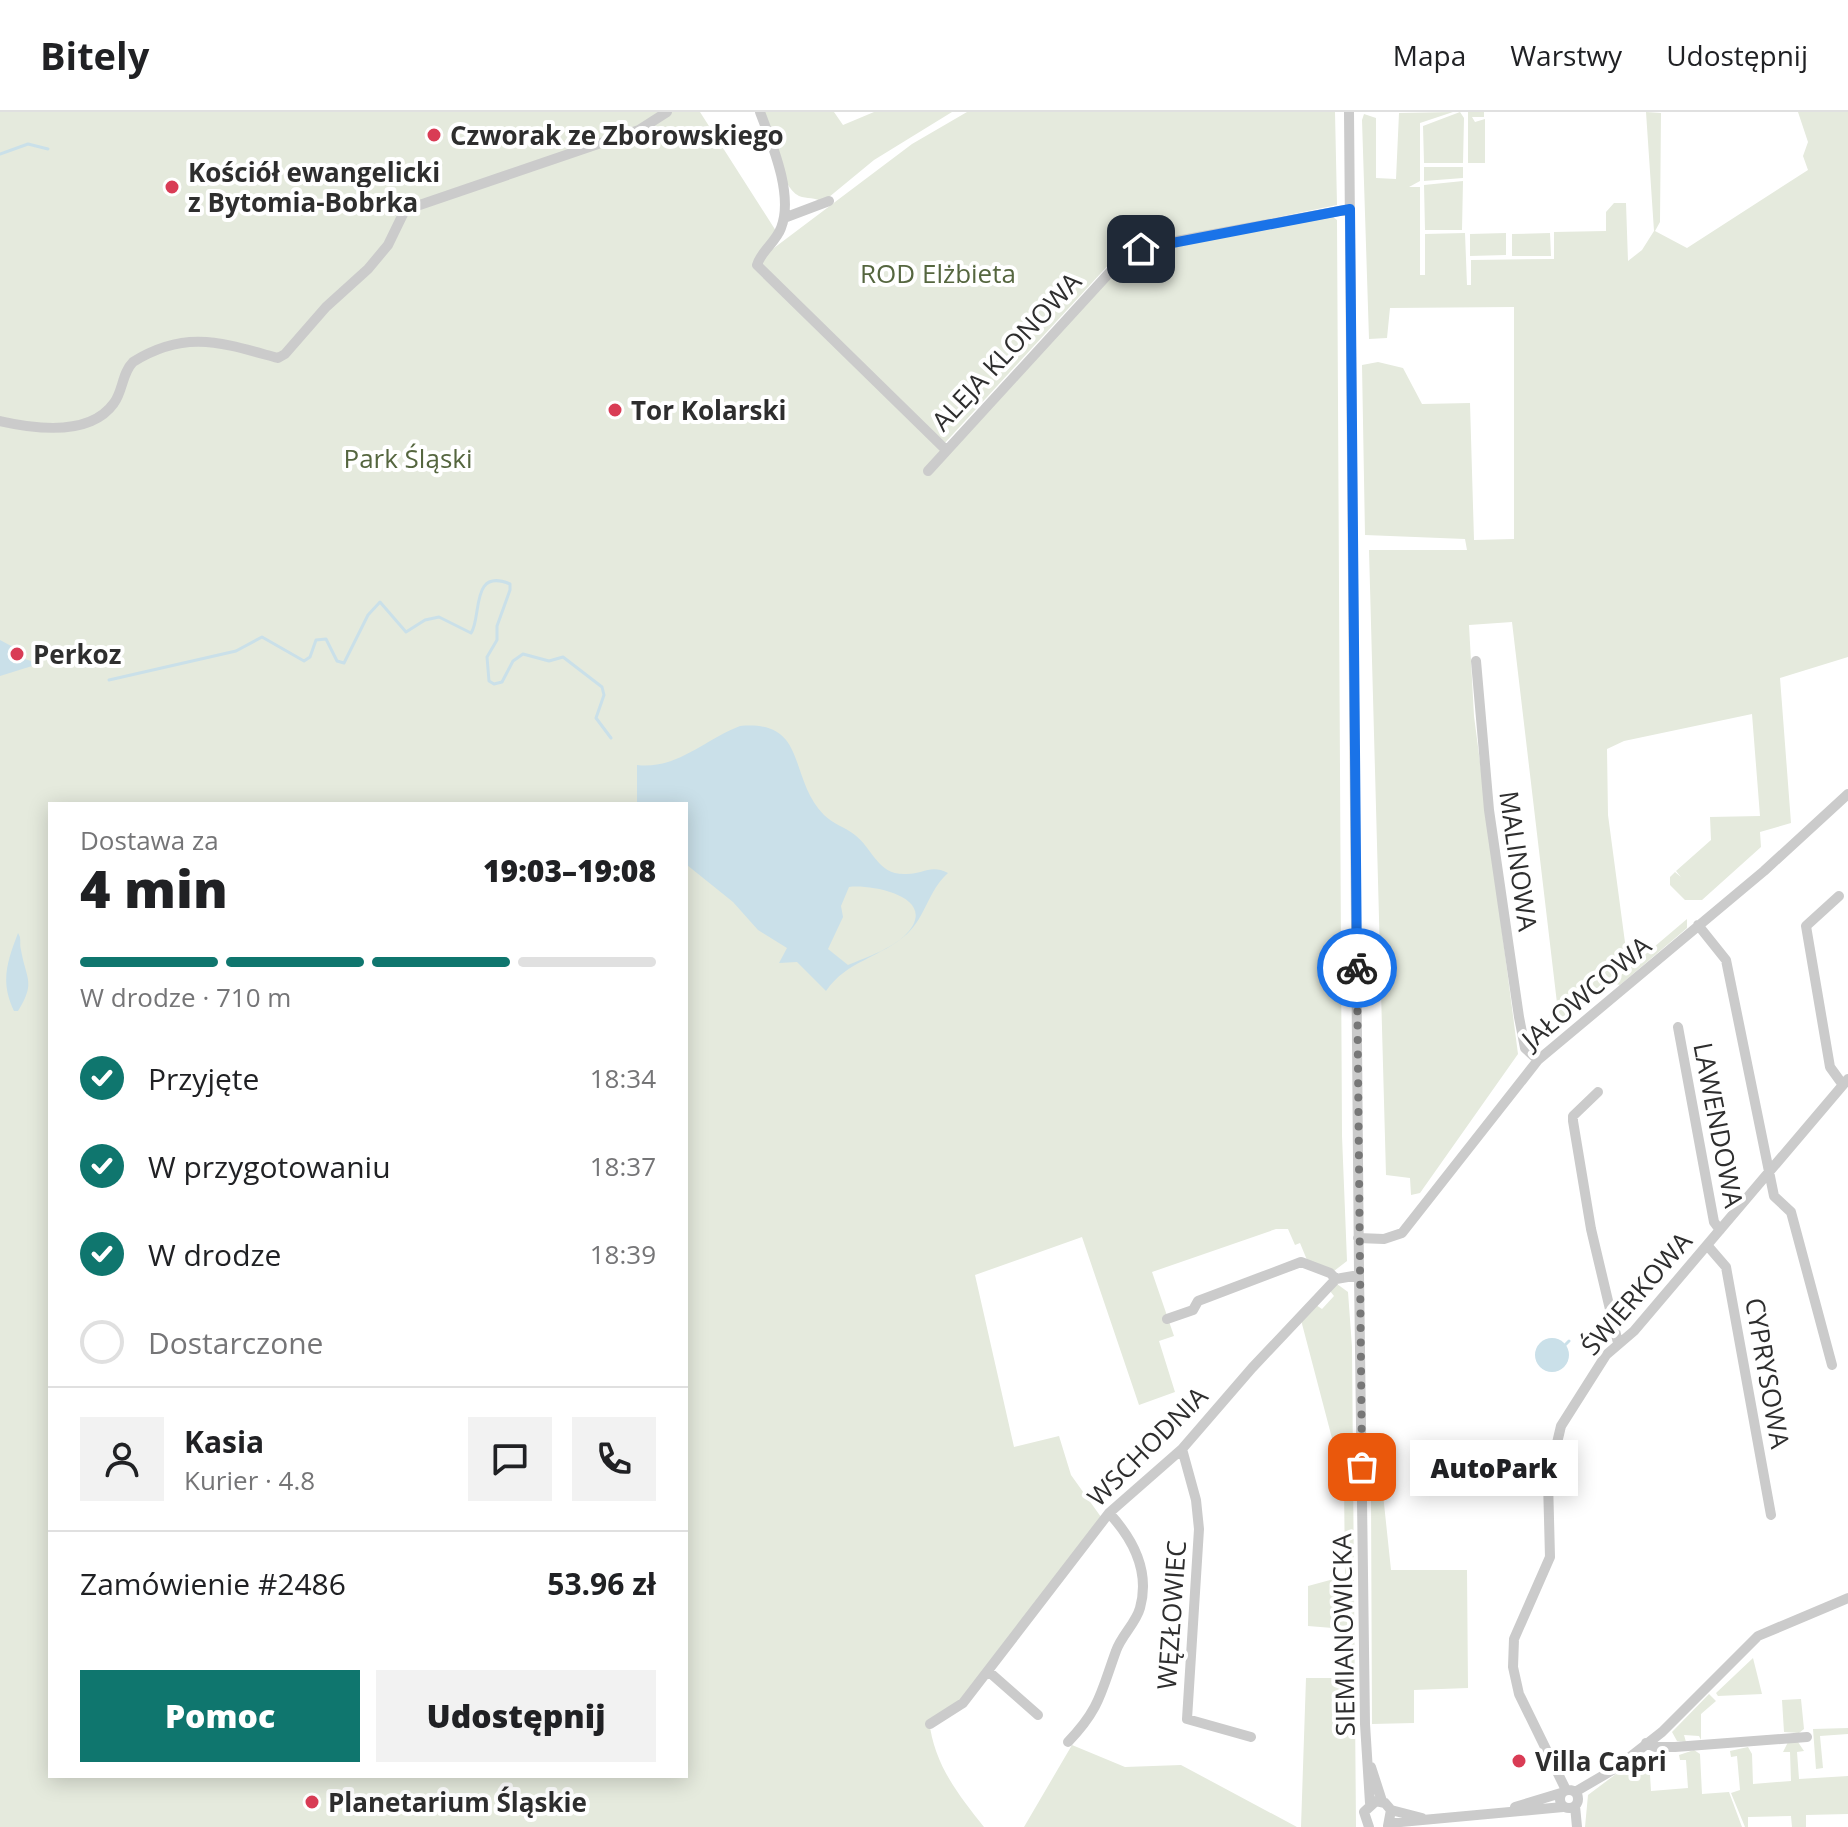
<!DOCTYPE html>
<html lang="pl">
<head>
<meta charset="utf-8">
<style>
	:root { --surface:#fff; --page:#f2f2f2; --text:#202124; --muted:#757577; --line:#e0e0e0; --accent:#0f766e }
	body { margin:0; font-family:"Open Sans",sans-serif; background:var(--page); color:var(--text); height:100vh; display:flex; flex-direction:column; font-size:30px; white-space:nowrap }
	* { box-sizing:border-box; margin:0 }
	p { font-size:26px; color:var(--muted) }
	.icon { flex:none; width:44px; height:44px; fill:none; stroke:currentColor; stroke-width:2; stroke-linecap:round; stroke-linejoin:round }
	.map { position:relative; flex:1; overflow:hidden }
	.drawer { position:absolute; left:48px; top:690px; width:640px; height:976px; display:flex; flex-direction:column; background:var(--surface); border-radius:0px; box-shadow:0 4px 20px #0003 }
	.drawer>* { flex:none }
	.pin { position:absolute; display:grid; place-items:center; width:68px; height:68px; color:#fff; margin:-34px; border-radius:16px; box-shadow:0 4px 12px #0006 }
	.courier { position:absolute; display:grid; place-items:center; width:80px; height:80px; margin:-40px; border:6px solid #1a73e8; border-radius:50%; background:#fff; color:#222; box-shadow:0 2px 10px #0007 }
	.bubble { position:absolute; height:56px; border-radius:0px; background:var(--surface); box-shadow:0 4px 20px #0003; font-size:26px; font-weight:800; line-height:56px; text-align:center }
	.headline em { font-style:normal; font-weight:800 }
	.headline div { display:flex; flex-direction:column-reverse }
	.headline { display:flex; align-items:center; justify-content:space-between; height:136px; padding:0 32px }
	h1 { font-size:52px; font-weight:800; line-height:60px }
	.bar { display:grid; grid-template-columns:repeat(4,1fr); gap:12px 8px; align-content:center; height:96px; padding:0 32px }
	.bar i { height:10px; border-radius:6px; background:var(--line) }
	.bar .active { background:var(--accent) }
	.bar p { grid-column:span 4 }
	.line { display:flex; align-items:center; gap:20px; padding:0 32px; border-top:2px solid var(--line) }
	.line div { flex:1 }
	.round { display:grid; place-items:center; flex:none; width:84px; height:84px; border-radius:0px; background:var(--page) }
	ol { padding:0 32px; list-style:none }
	li { display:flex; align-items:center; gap:24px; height:88px }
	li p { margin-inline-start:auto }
	li .icon { padding:8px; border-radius:50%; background:var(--accent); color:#fff; stroke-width:4 }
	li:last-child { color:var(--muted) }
	li i { width:44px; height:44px; border:4px solid var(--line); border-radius:50% }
	.button { display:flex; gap:16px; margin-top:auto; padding:16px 32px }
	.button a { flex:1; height:92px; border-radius:0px; background:var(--accent); color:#fff; font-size:32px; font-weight:800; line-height:92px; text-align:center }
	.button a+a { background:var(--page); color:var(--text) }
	header { display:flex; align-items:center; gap:48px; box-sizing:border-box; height:112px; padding:0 40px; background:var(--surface); border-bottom:2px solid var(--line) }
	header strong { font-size:38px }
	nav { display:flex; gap:44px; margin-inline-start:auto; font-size:28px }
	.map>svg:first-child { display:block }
	.green { fill:#e5eadd; fill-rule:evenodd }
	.water { fill:#cae0e9; fill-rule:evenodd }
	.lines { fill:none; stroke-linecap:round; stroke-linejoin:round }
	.stream { stroke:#cae0e9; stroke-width:3 }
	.minor { stroke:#cbcbcb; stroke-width:10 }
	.done { stroke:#777; stroke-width:8; stroke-dasharray:0 14.4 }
	.route { stroke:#1a73e8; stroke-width:10 }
	.poi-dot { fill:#d93c55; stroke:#fff; stroke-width:3 }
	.labels { text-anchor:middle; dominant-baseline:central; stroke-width:8; stroke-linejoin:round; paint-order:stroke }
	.poi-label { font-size:26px; font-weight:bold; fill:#2e2e2e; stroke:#fff; text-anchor:start }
	.park-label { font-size:26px; fill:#55663f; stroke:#fff }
	.street-label { font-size:26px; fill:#2e2e2e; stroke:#fff }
</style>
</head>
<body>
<header>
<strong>Bitely</strong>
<nav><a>Mapa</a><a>Warstwy</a><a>Udostępnij</a></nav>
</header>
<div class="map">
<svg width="1848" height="1715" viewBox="0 0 1848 1715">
	<rect width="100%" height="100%" fill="#fff"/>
	<path class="green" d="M0,0h700l76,119 -21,30 190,192 179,-191 19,-10 190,-35 4,3 5,916 5,125 -13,10 -27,-11 -7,-17 -5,2 -7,-16h-12l-124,43 22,64 -15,5 16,51 -36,13 -57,-168 -107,38 39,172 45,-11 12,39 30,42 -139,183 -33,20c5,44 28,73 55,107h-984zM50,692h636v972h-636z
		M763,0h71l9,13 31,-13h78l-78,48 -51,42c-8,-5 -16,-3 -24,-6 -19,-9 -30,-65 -36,-84z
		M967,0h368l2,93 -214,44 -180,196 -181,-174v-14l150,-113z
		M1453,0l-33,11v58l-11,6h11v88h5v-41l40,-1 2,52h4v-25l83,-1v-27l52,-1v-19l8,-9h12l2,58 14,-11 12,-19 -8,-119 15,1 -1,109 -5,9 32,17 121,-78 -5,-14 5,-14 -10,-30h50v545l-68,21 11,145 -31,9 1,15 -59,53h-17l-15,-15v-8l5,-5 6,5 -5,-6 35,-31 -1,-23 50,-1 -8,-102 -128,27 -17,8 1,66 20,150 -69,55 -47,-398 -43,3 5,91 44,338 -98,139 -9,2 -1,-17 -24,-3 -17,-625h98l-2,-11 -100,-4 -3,-170 16,-3 25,6 19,36 48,-1 4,137 40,-1v-232l-124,1 -3,30 -18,1 -7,-219 2,-6 12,4v60l20,1 3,-66z
		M1460,0l4,6 -1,45h-39l-1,-37z
		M1468,0h16v5h-12l3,5 10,-3v44h-17z
		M1424,55h39v11l-39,3z
		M1463,69l-1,49h-37l-1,-45z
		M1506,121v22l-36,1v-22z
		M1550,121l1,23h-39v-22z
		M1687,807v9l-67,57 -4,-1 -2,-3z
		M1337,1172l11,8 4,55 4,480h-55l5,-149h39v-49l-37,-3v-40l37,-10 -1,-92 -43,-164 15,-15 6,4 12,-13 -4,-5z
		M1383,1382l8,76h76l1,118 -54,2v33l-42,1 -1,-227z
		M1753,1546l9,36 -44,2 -2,-3z
		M1709,1582l7,7 -15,13v26l-2,-4 -15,-1 2,7 -9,-1 -5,-9z
		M1801,1587l3,30 -5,4 -15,-1 -2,-32z
		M1848,1616v6l-28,2 3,32 -7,1 -3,-40z
		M1788,1630h10l6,9 -7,1 2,27 49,-3v38l-42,1v12h-14l-1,-11 -43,1v10h-3l-14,-34 9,-3 -3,-34 -6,1 -1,-6 18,-4 4,7 1,30 38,-3 -1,-29h-7z
		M1072,1633l53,22 56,-2 116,62h-273z
		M1694,1638l6,4 2,40 27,-2 13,35h-157l3,-32 56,-42 5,5 2,33 37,-3 -2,-28h-6l-1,-5z"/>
	<path class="water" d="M0,528l15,8 1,8 15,5 1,5 -32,10z
		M740,614c69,-6 47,51 84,89 9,9 21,12 31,20 18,14 23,41 52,39 16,0 24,-10 41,-1 -20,18 -22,43 -41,61 -25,23 -61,27 -81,57l-29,-29 -18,1 8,-15 -29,-18 -25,-28 -46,-37 -1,-61 -49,-2v-37c39,5 67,-25 103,-39zM849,775c21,-3 88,9 60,44 -14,17 -42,26 -61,34l-20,-16 15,-32 -2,-11z
		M18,821c4,6 1,9 3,17 5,29 15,32 -3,61h-4c-14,-29 -7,-49 4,-78z
		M1535 1243a17 17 0 1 1 34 0a17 17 0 1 1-34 0Z"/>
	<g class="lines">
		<path class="stream" d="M0,42l28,-10 20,5
			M109,568l127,-29 26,-14 42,24 6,-4 6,-17 10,-1 11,22 7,2 24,-48 12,-13 26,30 19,-12 14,-3 32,16c11,-15 -1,-66 39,-49v6l-13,36v14l-10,17 2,24 5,3 8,-2 11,-21 10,-7 26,7 14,-4 39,30 2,8 -8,23 15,20
			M1565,1233l4,-4"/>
		<path class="minor" d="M760,0c12,32 34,83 21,116 -5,14 -20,23 -24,37l188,184
			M1349,0l10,1163 6,449 5,79
			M784,106l45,-17
			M0,309c35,8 90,16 114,-18 9,-12 8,-30 19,-41 53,-33 89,-19 145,-4l7,-4 41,-47 42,-38 20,-24 17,-35 234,-80 28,-18
			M928,359l194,-212 27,-13 201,-37
			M1476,549l13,149 30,207 6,31 13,12
			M1839,784l-33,30 24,141 13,18
			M1698,813l28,35 48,236 17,16 41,153
			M1678,915l36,195 6,8
			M1598,980l-25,24v5l18,108 27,114
			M1358,1126l26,1 18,-6 136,-173 226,-189 84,-77
			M1707,1133l19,22 45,248
			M1167,1207l26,-9 5,-9 103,-39 29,11 6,6
			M1182,1337l14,51 3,29 -12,190 64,18
			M988,1559l50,44
			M930,1612l33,-21 146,-190 73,-64 70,-81 84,-89 23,-4
			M1068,1630c32,-33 33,-50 48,-91 5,-15 20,-28 24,-43 10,-36 -7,-69 -31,-95
			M1646,1631l9,4h20l132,-10
			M1371,1655l11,34
			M1560 1687a9 9 0 1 1 18 0a9 9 0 1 1-18 0Z
			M1566,1678l-47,-96 -6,-27 1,-28 36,-82 -2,-76 13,-55 45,-71 28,-24 214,-252
			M1575,1680l41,-24 46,-36 96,-96 90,-38
			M1575,1694l2,21
			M1515,1695l46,-14
			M1391,1698l31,8
			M1390,1711l173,-16
			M1369,1715l-5,-15 12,-11 9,2 6,7 -3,16"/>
	</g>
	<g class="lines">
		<path class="done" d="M1357,856l5,499"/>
		<path class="route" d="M1141,137l209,-40 7,759"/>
	</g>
	<g class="poi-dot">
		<circle cx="434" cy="23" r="8"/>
		<circle cx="172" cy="75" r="8"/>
		<circle cx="615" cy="298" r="8"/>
		<circle cx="17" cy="542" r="8"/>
		<circle cx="1519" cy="1649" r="8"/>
		<circle cx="312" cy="1690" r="8"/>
	</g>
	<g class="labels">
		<g class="poi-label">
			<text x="450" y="23">Czworak ze Zborowskiego</text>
			<text x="188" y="60">Kościół ewangelicki<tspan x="188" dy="30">z Bytomia-Bobrka</tspan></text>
			<text x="631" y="298">Tor Kolarski</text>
			<text x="33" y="542">Perkoz</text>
			<text x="1535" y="1649">Villa Capri</text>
			<text x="328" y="1690">Planetarium Śląskie</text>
		</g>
		<g class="park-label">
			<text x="938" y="161">ROD Elżbieta</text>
			<text x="408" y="346">Park Śląski</text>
		</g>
		<g class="street-label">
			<text transform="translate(1006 239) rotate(-47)">ALEJA KLONOWA</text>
			<text transform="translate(1519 749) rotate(82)">MALINOWA</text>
			<text transform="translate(1586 880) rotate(-40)">JAŁOWCOWA</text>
			<text transform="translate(1719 1013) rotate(79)">LAWENDOWA</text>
			<text transform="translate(1636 1181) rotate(-49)">ŚWIERKOWA</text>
			<text transform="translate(1768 1261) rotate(80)">CYPRYSOWA</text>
			<text transform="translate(1147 1334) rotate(-45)">WSCHODNIA</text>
			<text transform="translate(1171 1503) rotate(-86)">WĘZŁOWIEC</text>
			<text transform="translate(1343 1523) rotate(-91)">SIEMIANOWICKA</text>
		</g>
	</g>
</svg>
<div class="pin" style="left:1362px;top:1355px;background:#ea580c"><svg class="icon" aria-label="bag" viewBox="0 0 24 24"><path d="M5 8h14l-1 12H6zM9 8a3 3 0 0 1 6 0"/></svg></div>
<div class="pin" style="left:1141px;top:137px;background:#1f2937"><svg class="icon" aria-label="home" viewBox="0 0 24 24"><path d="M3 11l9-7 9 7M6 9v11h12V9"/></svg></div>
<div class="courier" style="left:1357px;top:856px"><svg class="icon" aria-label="bike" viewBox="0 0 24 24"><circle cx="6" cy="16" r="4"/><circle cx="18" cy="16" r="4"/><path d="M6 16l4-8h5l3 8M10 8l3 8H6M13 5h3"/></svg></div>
<div class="bubble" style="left:1410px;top:1328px;width:168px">AutoPark</div>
<section class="drawer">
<div class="headline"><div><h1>4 min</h1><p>Dostawa za</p></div><em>19:03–19:08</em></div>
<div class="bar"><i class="active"></i><i class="active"></i><i class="active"></i><i></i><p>W drodze · 710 m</p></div>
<ol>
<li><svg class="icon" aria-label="check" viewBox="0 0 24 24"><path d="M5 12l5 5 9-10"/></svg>Przyjęte<p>18:34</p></li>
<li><svg class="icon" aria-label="check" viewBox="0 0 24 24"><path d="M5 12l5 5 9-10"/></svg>W przygotowaniu<p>18:37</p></li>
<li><svg class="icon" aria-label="check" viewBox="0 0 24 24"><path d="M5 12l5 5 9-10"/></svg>W drodze<p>18:39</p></li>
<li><i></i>Dostarczone</li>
</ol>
<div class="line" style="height:144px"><a class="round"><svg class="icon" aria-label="person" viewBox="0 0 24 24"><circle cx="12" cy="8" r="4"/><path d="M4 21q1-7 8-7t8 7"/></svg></a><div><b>Kasia</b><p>Kurier · 4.8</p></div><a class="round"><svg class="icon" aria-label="chat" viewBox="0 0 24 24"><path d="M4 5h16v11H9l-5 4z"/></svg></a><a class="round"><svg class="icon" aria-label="phone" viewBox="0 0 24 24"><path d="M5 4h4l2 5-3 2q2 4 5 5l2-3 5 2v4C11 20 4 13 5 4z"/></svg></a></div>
<div class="line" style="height:104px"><div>Zamówienie #2486</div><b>53.96 zł</b></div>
<div class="button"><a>Pomoc</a><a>Udostępnij</a></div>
</section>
</div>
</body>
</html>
